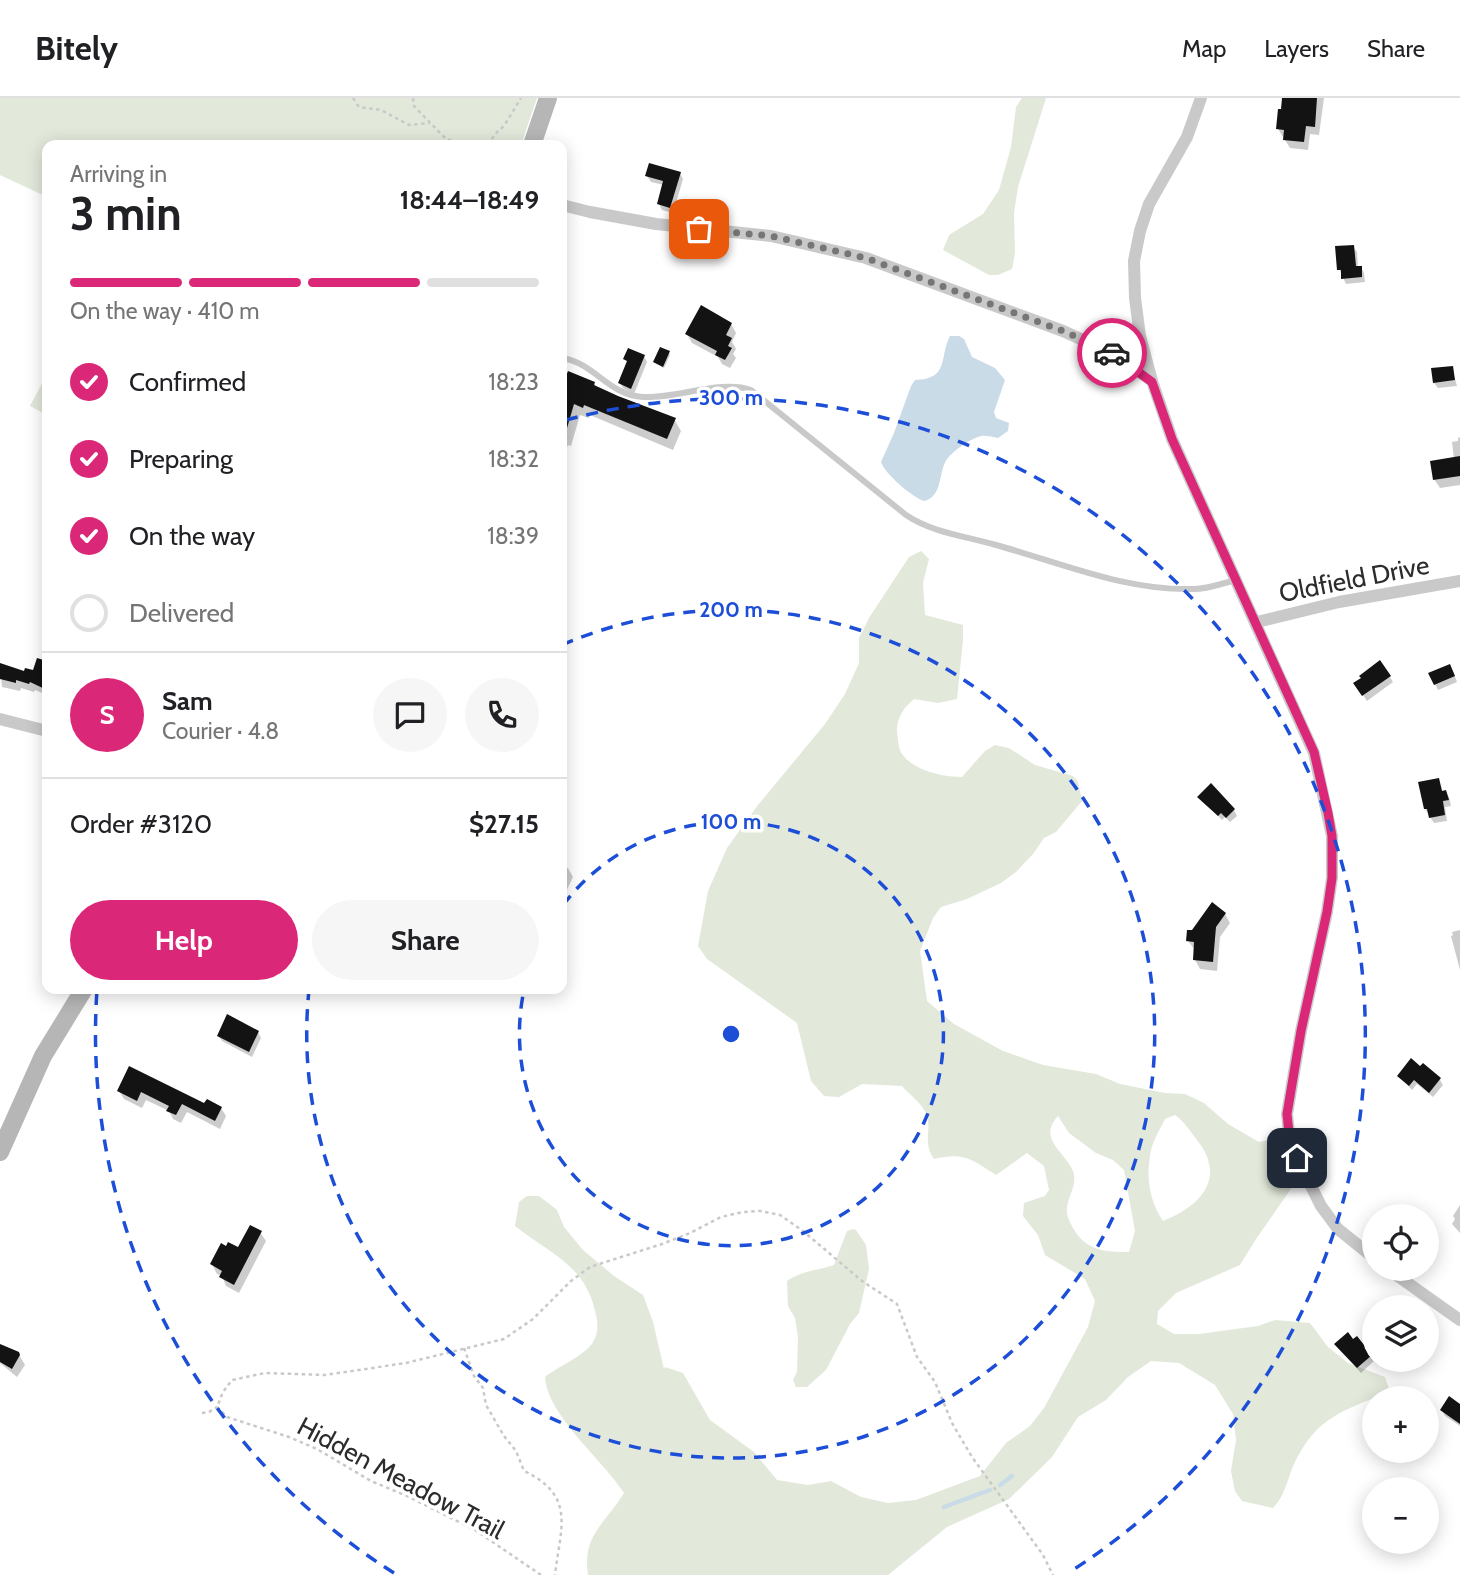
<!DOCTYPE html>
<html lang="en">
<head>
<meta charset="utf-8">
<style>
	:root { --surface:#fff; --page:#f6f6f6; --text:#202124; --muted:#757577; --line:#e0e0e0; --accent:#db2777 }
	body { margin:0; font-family:Cabin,sans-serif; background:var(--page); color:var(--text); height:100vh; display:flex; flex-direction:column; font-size:26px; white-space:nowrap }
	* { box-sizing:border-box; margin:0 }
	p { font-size:23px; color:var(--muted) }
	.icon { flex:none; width:38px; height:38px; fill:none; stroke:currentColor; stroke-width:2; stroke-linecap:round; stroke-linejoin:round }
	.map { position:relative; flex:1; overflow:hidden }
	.sheet { position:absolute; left:42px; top:42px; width:525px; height:854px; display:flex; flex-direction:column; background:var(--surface); border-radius:14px; box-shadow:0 4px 18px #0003 }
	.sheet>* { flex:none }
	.fabs { position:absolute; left:1362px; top:1106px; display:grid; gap:14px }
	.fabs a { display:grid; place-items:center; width:77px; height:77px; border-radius:50%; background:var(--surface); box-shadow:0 4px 18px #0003; font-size:35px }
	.pin { position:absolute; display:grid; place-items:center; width:60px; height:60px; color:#fff; margin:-30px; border-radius:14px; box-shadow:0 4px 10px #0006 }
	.courier { position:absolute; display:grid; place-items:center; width:70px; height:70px; margin:-35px; border:5px solid #db2777; border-radius:50%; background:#fff; color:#222; box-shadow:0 2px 9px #0007 }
	.head em { font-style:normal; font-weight:700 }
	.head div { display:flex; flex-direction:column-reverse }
	.head { display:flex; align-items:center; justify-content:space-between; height:119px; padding:0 28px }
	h1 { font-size:46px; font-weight:700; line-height:52px }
	.bar { display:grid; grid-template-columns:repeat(4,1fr); gap:10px 7px; align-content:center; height:84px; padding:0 28px }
	.bar i { height:9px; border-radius:5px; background:var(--line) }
	.bar .current { background:var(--accent) }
	.bar p { grid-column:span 4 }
	.line { display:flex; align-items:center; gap:18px; padding:0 28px; border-top:2px solid var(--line) }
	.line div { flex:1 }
	.round { display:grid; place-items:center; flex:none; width:74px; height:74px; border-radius:37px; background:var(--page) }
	ol { padding:0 28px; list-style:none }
	li { display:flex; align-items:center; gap:21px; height:77px }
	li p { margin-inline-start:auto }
	li .icon { padding:7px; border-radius:50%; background:var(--accent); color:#fff; stroke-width:4 }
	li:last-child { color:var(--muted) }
	li i { width:38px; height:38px; border:4px solid var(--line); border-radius:50% }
	.primary-button { display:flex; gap:14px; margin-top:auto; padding:14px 28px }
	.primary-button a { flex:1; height:80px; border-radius:42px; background:var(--accent); color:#fff; font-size:28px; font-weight:700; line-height:80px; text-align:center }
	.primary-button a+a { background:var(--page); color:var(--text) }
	header { display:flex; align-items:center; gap:42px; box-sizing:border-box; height:98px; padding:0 35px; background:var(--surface); border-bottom:2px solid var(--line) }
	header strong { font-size:33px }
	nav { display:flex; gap:38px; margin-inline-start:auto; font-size:24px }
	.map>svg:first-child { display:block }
	.green { fill:#e2e8da; fill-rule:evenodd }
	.water { fill:#c8dbe7 }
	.shadow { fill:#0003 }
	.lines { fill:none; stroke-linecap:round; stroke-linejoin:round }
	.stream { stroke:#c8dbe7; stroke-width:4.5 }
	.building { fill:#131313 }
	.path { stroke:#c9c9c9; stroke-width:2.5; stroke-dasharray:3.5 3.5; stroke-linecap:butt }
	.lane { stroke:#c9c9c9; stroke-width:6 }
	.street { stroke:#c9c9c9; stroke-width:12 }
	.secondary { stroke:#b6b6b6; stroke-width:18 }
	.done { stroke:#767676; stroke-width:7; stroke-dasharray:0 12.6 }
	.route { stroke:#db2777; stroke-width:9 }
	.ring { fill:none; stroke:#1d4ed8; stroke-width:3.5; stroke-dasharray:12 9 }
	.labels { text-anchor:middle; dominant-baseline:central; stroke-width:7; stroke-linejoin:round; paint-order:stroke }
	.street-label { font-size:26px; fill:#2c2c2c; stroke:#fff }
	.centre { fill:#1d4ed8; stroke:#fff; stroke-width:3.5 }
	.ring-label { font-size:21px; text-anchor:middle; font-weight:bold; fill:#1d4ed8; stroke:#fff; stroke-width:7; stroke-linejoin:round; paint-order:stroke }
</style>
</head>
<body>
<header>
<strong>Bitely</strong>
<nav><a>Map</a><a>Layers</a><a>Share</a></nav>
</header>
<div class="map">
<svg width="1460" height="1477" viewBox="0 0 1460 1477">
	<rect width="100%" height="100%" fill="#fff"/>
	<path class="green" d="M0,0h537l-16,47h-474v52l-47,-22z
		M1022,0h24l-28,89 -4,26 1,40 -3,16 -14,6h-9l-46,-25 6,-15 34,-21 16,-24 12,-43 5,-40z
		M47,276v41l-17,-9z
		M921,453l8,8 -6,24 2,32 38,10v15l-6,59 -19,4 -24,-4c-10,8 -18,20 -17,33 1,7 1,16 5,22 12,17 41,23 60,23l23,-26 10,-6 14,3 26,17 38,11 5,6 4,19 -26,31 -12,6 -11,16 -17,18 -15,11 -34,16 -26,8 -8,11 -13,33 7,50 27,23 49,27 40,14 53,9 24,10 45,9 20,1 19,9 24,21 31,18 22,-5c12,15 8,28 14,46l-39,56 -16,26 -64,28 -18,18 -1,13 17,10h25l59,-8 17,-6 35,3 18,24 20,16 37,14 5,15c-46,18 -74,25 -96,72 -7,16 -9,32 -21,44l-31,-7 -7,-10 -4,-20 5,-31 -3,-26 -18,-29 -36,-22 -28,-2 -23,16 -22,23 -28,17 -26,40 -43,42 -62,28 -59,48h-300c-6,-40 17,-51 36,-82 -21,-33 -77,-78 -79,-116 12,-10 41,-22 48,-35 6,-9 5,-21 2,-31 -10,-46 -46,-58 -80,-85l4,-24 8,-6h12l8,6 10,8 7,17 19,23 31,26 29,19 10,27 11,47 1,-2 18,6 27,47 44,32 23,28 31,5 23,-4 30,16 27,6 28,-3 64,-24 26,-33 24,-17 14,-18 44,-81 7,-26 -10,-22 -40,-24 -7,-20 -15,-19 1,-13 21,-7 4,-6 -5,-24 -17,-13 -31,22c-25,-16 -32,-23 -62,-16 -13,-19 0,-30 -9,-48 -5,-9 -16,-17 -23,-25l-40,-2 -23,13 -15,-1 -13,-15 -14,-58 -90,-64 -9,-13 10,-55 19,-43 31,-43 67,-81 20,-30 14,-31v-25l10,-20 40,-61zM1175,1017c9,6 15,16 22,25 30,38 4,66 -34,81 -13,-19 -17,-42 -13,-65 1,-13 10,-26 15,-37zM1058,1018l11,17 27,20 17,7 11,10 11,61 -6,21c-24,0 -43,-1 -56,-24 -3,-6 -7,-12 -6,-20 1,-12 11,-24 6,-37 -8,-19 -36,-32 -15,-55z
		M853,1131l3,1 10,15 3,24 -10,44 -9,11 -24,46 -19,17h-11l-3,-7 4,-8 1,-35 -3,-19 -7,-12 -1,-25c16,-11 29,-10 47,-16l13,-34z"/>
	<path class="water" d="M950,238h9l5,3 8,18 23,11 10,12 -11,32 2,6 13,5 -1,8 -10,7c-6,-1 -12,-3 -17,-2 -11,3 -27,14 -34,23 -9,13 -4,38 -23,42 -13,-5 -38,-26 -43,-39l13,-29 17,-47 4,-6c35,-1 24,-23 35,-44z"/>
	<path class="shadow" d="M1284,0h40l-5,37 -9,-1 -2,16 -18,-2 -12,-19z
		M680,75l3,6 -10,34 -11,-3 -3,-6 5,-19 -13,-3 -4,-6z
		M1353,149l4,5 1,16 3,-1 3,6 1,9 -19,2 -7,-15z
		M731,226l5,9 -4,9 4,7 -3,5 3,4 -6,10 -8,-4 -4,-7 -26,-14 -5,-9z
		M669,255l1,2 -6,13 -7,-4 -2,-2z
		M644,258l3,6 -13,32 -11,-6 -3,-5 8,-20 -3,-4z
		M1452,270l5,18 -19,2 -4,-5z
		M569,275l25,10 3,5 77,31 7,12 -8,19 -83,-35 -1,3 -9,-3 -9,31 -3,-1 -2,4 -4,-1v-55z
		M1460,339v48l-20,3 -6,-9 20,-20 -2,-17 6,-1v-3z
		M38,562l9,2v33l-12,-5 -1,2 -13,-4 -1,3 -18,-4 -2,-22 26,8 9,-1z
		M1453,573l4,11 -19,8 -3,-6z
		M1390,579l3,5 -26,19 -8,-12z
		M1438,682l5,12h3l3,5 2,9 -6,1 2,14 -13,2 -9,-14z
		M1200,699l34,13 3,6 -7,6 -5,-5 -3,3z
		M562,767l6,3 5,9 -9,19 -2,-1z
		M1225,816l5,9 -10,14 -3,34 -17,-2 -5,-9v-10l-7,-9z
		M1460,832v40l-9,-34 2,-1 -1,-3z
		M258,934l3,6 -9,19 -30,-16 -3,-5z
		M1423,967l17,15 3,5 -10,12 -16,-13 -5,6 -13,-14z
		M130,971l75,37 16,2 5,8 -6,13 -33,-17 -6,11 -8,-4 -4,-8 -23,-11 -4,8 -18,-9 -5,-8z
		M1460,1107v28l-8,-9 3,-5 -2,-3z
		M260,1134l6,9 -27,52 -13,-7 -4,-10 -5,-2 -5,-10 27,-14z
		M0,1248l18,7 7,12 -8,12 -17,-14z
		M1340,1252l31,6 3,5 -13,12z
		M1460,1307v21l-15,-10 -3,-6z"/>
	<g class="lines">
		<path class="stream" d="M1000,1387l12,-9
			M944,1409l46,-17"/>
	</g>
	<path class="building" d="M1282,0h35l-2,29 -9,-1 -2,16 -21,-2 1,-10 -8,-1 2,-20h3z
		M649,65l32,9 -11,36 -13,-4 6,-23 -18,-5z
		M1354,147l2,21h6v11l-21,2v-9h-4l-2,-24z
		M701,207l31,18 -6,12 6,3 -4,8 4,2 -7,12 -10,-5 2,-4 -32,-17z
		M660,249l10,4 -7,16 -10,-5z
		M628,250l17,7 -14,34 -13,-6 9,-22 -4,-2z
		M1453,268l2,14 -22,3 -2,-15z
		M568,273l27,11 -1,3 24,11 58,22 -9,21 -83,-34 -1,3 -9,-4 -9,31 -3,-1v-48z
		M1460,358v20l-27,4 -3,-19z
		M37,560l10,3v29l-17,-8 -1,2 -13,-4v3l-16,-4v-16l24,8 1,-3 8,2z
		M1380,562l11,16 -29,20 -9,-13 8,-5 -2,-2z
		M1450,566l5,12 -21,9 -6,-12z
		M1439,680l3,13 4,-1 3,10 -6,1 2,14 -16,3 -2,-9h-3l-6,-27z
		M1211,685l24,26 -9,9 -5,-5 -3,3 -21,-19z
		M1212,804l14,11 -10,14 -3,35 -20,-2 1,-18 -8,-1 1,-11h5z
		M227,916l32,17 -10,21 -32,-16z
		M1411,960l9,8 3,-3 18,15 -12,15 -15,-13 -5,6 -12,-10z
		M129,968l75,37 3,-4 15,8 -7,14 -33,-17 -6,11 -10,-4 3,-5 -28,-14 -4,9 -20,-10z
		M250,1127l12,6 -28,54 -15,-8 3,-6 -12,-7 11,-21 5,3 2,-4 10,5z
		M1348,1234l5,7 4,-3 15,19 -15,13 -23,-24z
		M0,1246l19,8 1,3 -8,14 -12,-7z
		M1449,1298l11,8v20l-20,-14z"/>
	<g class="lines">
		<path class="path" d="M353,0l6,9 22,3 28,15 21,-2
			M413,0l1,8 31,32 16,7
			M488,47l7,-11 9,-8 17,-28
			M464,1250l10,28 9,12 3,17 18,31 12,15 8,20c53,25 36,58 31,104
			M202,1315l7,-1 8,-5
			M541,1477l-66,-45 -68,-34 -36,-15 -54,-32 -28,-12 -62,-20 -10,-10 6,-15 9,-12 33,-7 60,2 81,-12 98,-24 29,-20 38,-38 19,-14 72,-23 28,-11 31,-16 22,-5 17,-1 20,4 23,16 59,50 35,23 20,53 18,25 17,41 20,34 71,98 10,20"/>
		<path class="lane" d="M562,260c33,5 46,37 81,39 33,2 78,-18 108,-7l155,125c27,18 59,21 90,30 66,18 129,46 198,44 14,0 29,-6 42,-9"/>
		<path class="street" d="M1201,0l-14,39 -38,67 -9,27 -6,30 1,37 5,38 12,45 20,58 142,314 18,83v42l-5,34 -26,119 -14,83 2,19 8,25 24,48 17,23 36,29
			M562,107l28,7 66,12 115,12 95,22 197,73 55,25 34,25
			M1257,524l82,-20 121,-21
			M0,621l47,12
			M1388,1171l72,51"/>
		<path class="secondary" d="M532,47l16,-47
			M0,1054l43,-96 41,-67"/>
	</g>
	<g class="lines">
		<path class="done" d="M699,131l72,7 95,22 197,73 49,22"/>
		<path class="route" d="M1112,255l40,29 20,57 142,313 14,61 4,23v42l-5,34 -26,119 -14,83 2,19 8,25"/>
	</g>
	<g class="ring">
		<path d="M563 807A212 212 0 1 1 524 892"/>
		<path d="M562 547A424 424 0 1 1 309 892"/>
		<path d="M394 1475A636 636 0 0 1 97 892M566 322A636 636 0 0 1 1068 1475"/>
	</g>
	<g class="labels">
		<g class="street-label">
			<text transform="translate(1354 481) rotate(-11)">Oldfield Drive</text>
			<text transform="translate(401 1380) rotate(28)">Hidden Meadow Trail</text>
		</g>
	</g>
	<circle cx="731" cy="936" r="10" class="centre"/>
	<g class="ring-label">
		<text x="731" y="307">300 m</text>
		<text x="731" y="519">200 m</text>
		<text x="731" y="731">100 m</text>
	</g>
</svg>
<div class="fabs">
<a><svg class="icon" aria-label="locate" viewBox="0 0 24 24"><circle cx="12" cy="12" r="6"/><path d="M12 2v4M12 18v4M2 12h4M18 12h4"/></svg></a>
<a><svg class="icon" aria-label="layers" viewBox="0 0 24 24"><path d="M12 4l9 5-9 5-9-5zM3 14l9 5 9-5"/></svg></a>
<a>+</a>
<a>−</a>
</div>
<div class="pin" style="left:699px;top:131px;background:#ea580c"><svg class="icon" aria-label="bag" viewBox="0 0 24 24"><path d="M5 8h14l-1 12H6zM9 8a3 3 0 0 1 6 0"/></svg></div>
<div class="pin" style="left:1297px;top:1060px;background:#1f2937"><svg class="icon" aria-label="home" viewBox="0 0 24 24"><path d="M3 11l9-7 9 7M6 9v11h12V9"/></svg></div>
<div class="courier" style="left:1112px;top:255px"><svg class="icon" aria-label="car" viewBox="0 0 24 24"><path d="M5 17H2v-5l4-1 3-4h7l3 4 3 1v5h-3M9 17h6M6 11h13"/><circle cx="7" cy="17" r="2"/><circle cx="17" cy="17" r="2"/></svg></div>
<section class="sheet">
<div class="head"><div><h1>3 min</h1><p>Arriving in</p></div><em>18:44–18:49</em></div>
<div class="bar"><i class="current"></i><i class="current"></i><i class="current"></i><i></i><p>On the way · 410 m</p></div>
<ol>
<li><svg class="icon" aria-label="check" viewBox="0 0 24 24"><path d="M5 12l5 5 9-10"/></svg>Confirmed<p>18:23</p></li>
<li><svg class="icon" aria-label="check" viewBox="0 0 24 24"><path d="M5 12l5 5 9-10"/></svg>Preparing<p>18:32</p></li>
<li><svg class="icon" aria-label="check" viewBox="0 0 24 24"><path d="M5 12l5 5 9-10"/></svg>On the way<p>18:39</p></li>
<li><i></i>Delivered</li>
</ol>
<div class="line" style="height:126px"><b class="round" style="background:var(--accent);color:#fff">S</b><div><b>Sam</b><p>Courier · 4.8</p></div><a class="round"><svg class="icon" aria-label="chat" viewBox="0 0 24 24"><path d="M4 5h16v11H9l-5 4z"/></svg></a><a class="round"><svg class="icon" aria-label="phone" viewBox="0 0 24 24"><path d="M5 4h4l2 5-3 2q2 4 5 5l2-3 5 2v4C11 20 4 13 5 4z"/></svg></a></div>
<div class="line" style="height:91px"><div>Order #3120</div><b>$27.15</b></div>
<div class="primary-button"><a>Help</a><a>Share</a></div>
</section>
</div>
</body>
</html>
